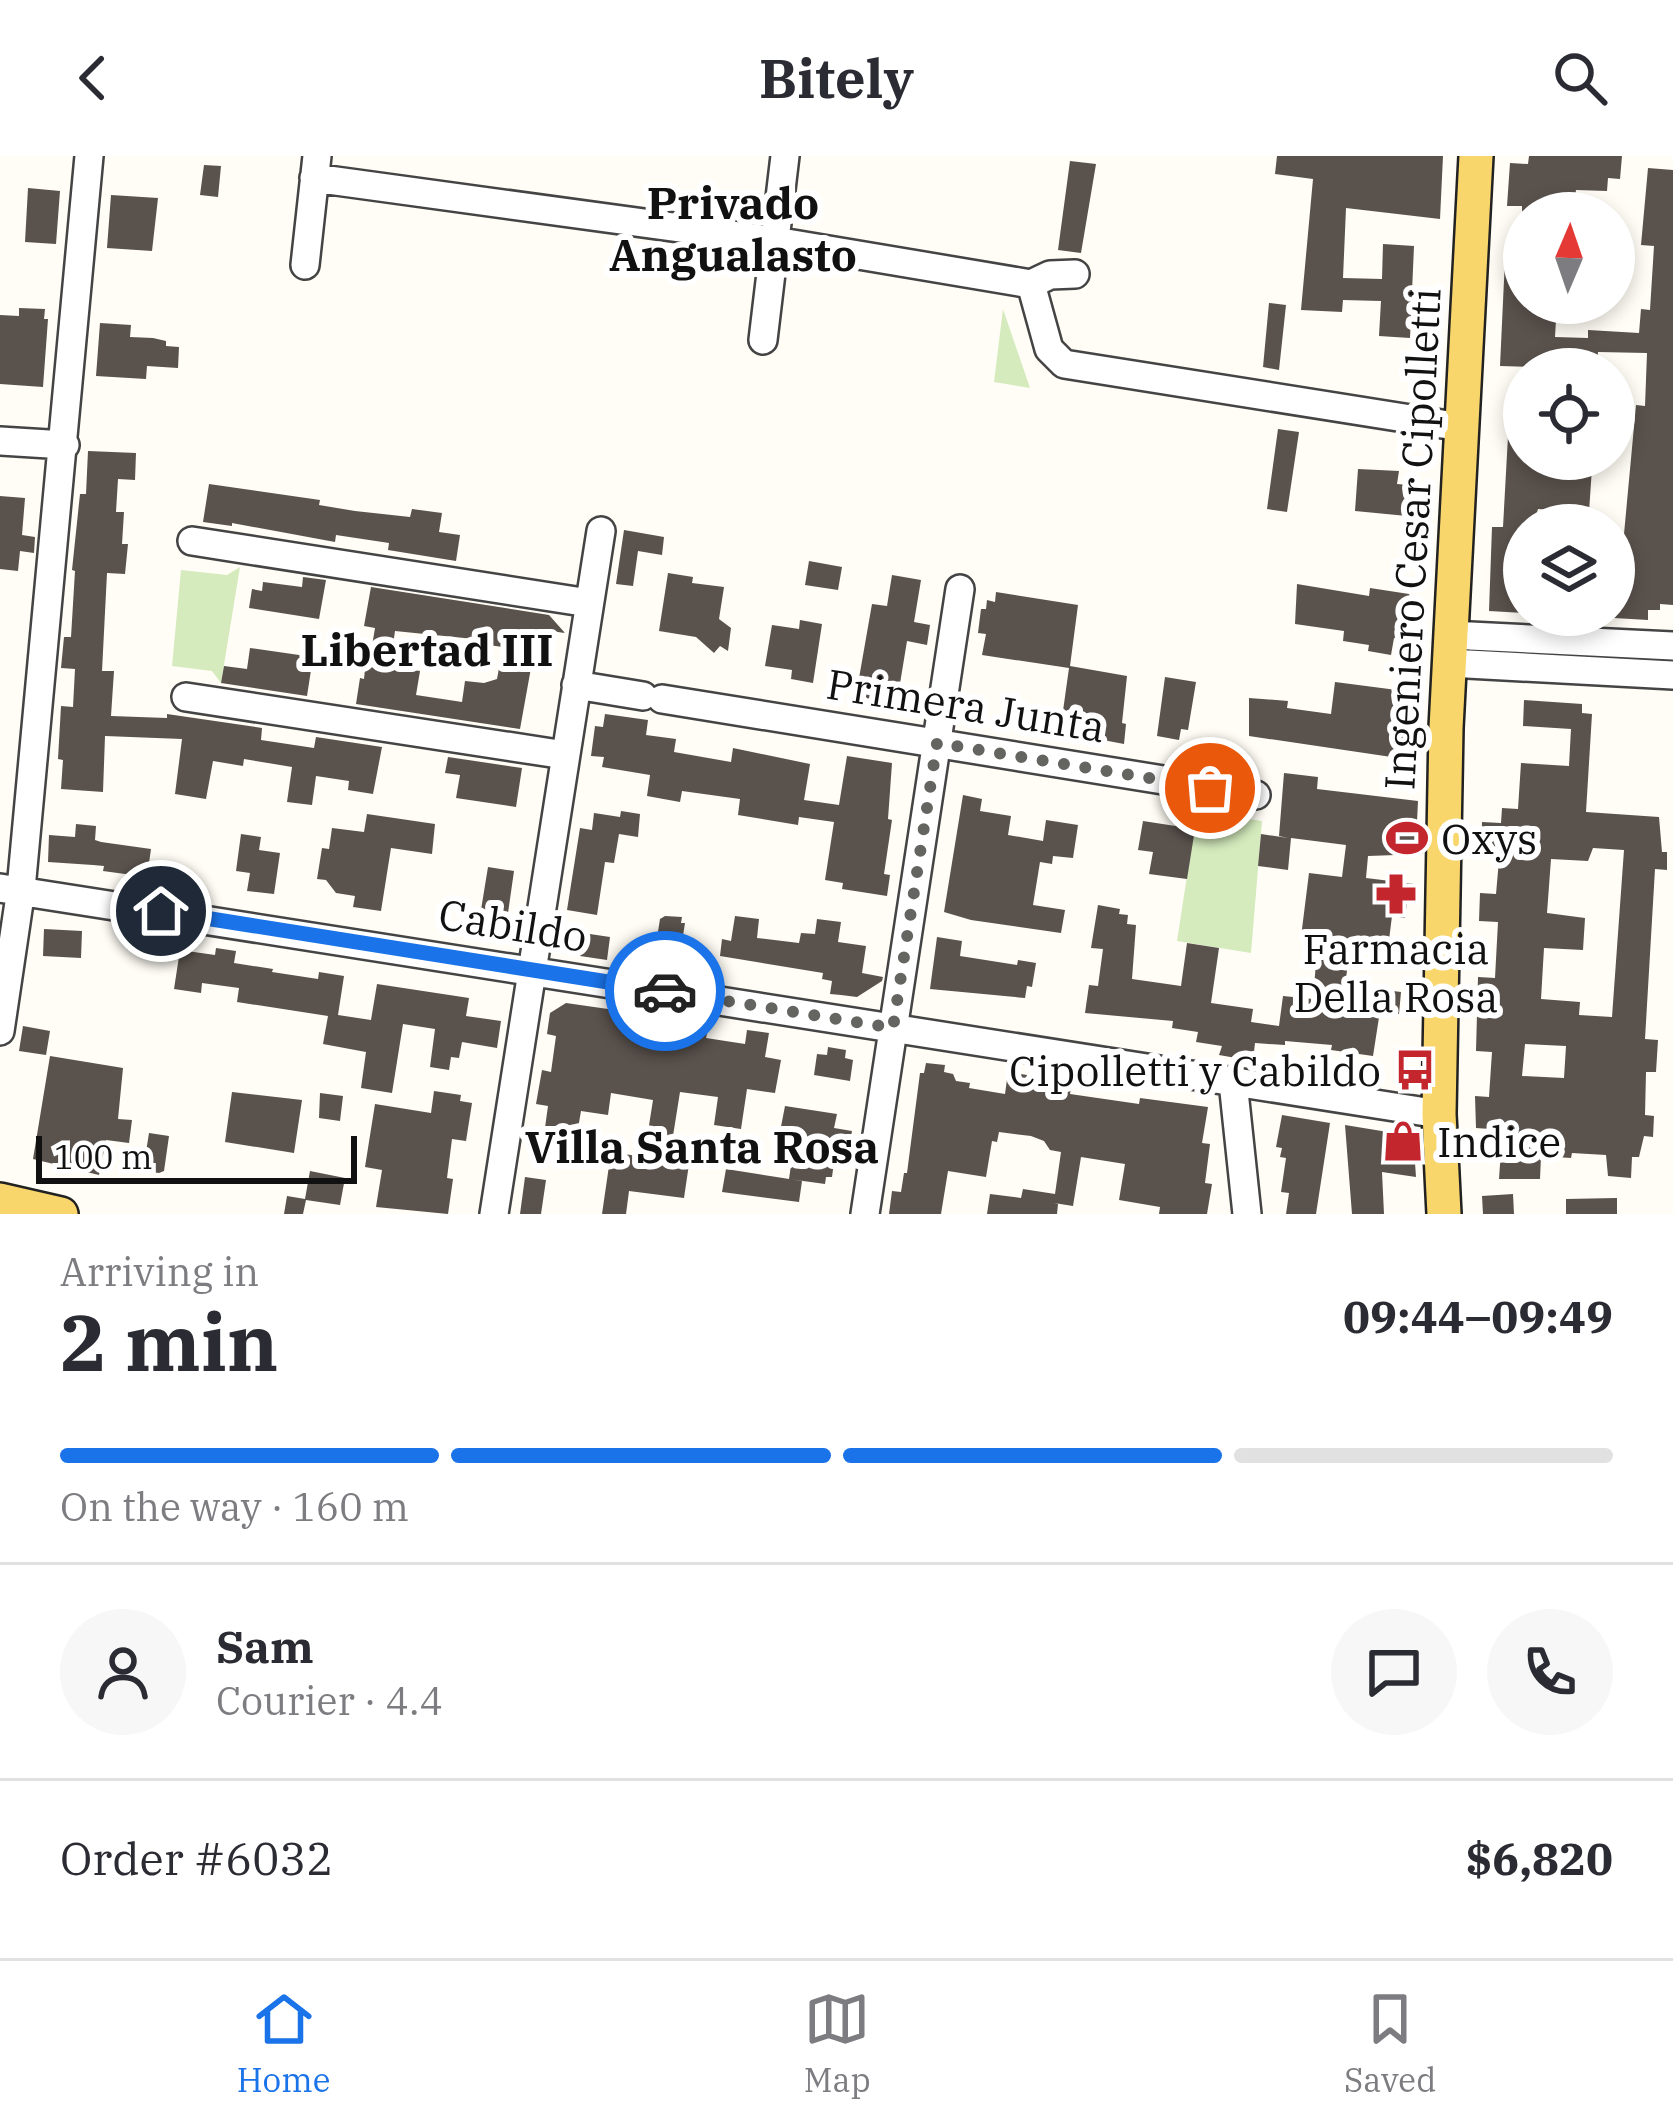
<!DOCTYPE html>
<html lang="en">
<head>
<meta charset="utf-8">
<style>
	:root { --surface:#fff; --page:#f7f7f7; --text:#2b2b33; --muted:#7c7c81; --line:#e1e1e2; --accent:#1a73e8 }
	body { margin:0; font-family:"IBM Plex Serif",serif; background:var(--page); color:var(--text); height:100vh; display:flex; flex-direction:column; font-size:45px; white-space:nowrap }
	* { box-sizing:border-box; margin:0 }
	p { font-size:39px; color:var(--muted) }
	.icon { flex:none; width:66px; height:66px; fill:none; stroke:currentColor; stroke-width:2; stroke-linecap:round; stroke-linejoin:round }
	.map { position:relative; height:1058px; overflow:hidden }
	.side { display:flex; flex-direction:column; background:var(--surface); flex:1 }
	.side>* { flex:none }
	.needle { width:78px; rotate:2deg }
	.controls { position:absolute; left:1503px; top:36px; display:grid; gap:24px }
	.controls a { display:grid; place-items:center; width:132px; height:132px; border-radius:50%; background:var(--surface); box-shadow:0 6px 18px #0003; font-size:60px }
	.scale { position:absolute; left:36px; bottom:30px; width:321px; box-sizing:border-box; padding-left:12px; border:6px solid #111; border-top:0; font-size:33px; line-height:42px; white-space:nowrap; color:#111; -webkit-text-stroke:9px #fff; paint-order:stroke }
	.pin { position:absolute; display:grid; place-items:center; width:102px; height:102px; color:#fff; margin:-51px; border:6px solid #fff; border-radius:50%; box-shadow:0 3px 12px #0007 }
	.courier { position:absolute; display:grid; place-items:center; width:120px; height:120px; margin:-60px; border:9px solid #1a73e8; border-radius:50%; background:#fff; color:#222; box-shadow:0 3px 15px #0007 }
	.headline em { font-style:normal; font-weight:700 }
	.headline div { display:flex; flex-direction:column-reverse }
	.headline { display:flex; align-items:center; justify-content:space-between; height:204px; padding:0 60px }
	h1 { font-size:78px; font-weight:700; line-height:90px }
	.bar { display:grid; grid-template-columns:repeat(4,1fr); gap:18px 12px; align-content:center; height:144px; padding:0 60px }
	.bar i { height:15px; border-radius:9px; background:var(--line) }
	.bar .current { background:var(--accent) }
	.bar p { grid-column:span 4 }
	.line { display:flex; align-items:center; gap:30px; padding:0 60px; border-top:3px solid var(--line) }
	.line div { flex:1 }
	.round { display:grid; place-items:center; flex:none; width:126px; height:126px; border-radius:63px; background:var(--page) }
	header { display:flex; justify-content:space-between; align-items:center; height:156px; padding:0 60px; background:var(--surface); font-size:54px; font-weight:700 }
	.tab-bar { display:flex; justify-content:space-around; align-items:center; height:168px; border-top:3px solid var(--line); background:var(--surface); font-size:33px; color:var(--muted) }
	.tab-bar a { display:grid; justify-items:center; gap:6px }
	.tab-bar .current { color:var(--accent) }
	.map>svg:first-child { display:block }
	.green { fill:#d5ebbd }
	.building { fill:#5a524d; fill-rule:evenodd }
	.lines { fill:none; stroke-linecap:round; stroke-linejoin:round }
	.minor-casing { stroke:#444; stroke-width:32 }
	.major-casing { stroke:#222; stroke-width:38 }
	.minor { stroke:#fff; stroke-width:27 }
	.major { stroke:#f9d66b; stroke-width:33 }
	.done { stroke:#646461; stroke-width:12; stroke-dasharray:0 21.6 }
	.route { stroke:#1a73e8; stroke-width:15 }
	.labels { text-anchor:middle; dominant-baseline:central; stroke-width:12; stroke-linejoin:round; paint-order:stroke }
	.street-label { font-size:42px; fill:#111; stroke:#fff }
	.poi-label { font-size:42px; fill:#111; stroke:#fff; text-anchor:start }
	.neighbourhood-label { font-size:45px; font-weight:bold; fill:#111; stroke:#fff }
</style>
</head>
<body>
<header><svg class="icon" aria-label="back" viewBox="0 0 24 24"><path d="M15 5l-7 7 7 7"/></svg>Bitely<svg class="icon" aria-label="search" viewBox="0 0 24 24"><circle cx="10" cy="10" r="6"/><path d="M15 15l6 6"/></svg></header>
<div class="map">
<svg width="1673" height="1058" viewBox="0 0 1673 1058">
	<rect width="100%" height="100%" fill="#fffdf5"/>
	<path class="green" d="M1003,153l27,79 -36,-6z
		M240,411l-19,116 -9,-12 -40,-5 9,-96 46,5z
		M1197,655l65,10 -11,132 -74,-12z"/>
	<path class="building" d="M1277,0h166l-3,63 -94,-11 -3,70 39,1 1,-35 31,2 -4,92 -31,-2 2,-35 -38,-1 -1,12 -41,-2 12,-131 -38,-5z
		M1529,0h93l-2,23 -12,-1 -1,13 -31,-1 -1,7 -17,-1 -1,12h-6l-1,5h-28v-7h-15l3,-43 18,1z
		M1070,5l26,3 -15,89 -23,-3z
		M204,9l17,1 -3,31 -18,-2z
		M1648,12l25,2v435l-13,-1v6h-12v10l-34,-2v-85l10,1 12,-129 9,1 2,-53 -49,-1 -1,17 -97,-3 5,-107 19,2v42h33l-2,34 33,1v-8l51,3 2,-24 9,1 4,-64 -13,-1z
		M28,32l32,3 -4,53 -31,-2z
		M111,39l47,3 -6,53 -45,-3z
		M1269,147l17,2 -7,65 -16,-3z
		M19,152l26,1 -1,10h4l-5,68 -43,-3v-69l19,1z
		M100,167l31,2 -1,12 23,1 13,3v5l13,1 -1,21 -31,-2 -1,13 -50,-3z
		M1510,244h14v59h12v6l56,3 -3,44 -51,-3 -5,16h-9v88l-35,-2 3,-84h11z
		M1278,273l21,3 -12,80 -20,-3z
		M88,295l48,2 -1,27 -17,-1 -2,33h8l-2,32h6l-3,30 -18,-1 -5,98h12l-3,45 56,2v-4l95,14 -1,12 53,8 2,-11 66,10 -9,47 -25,-4 1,-9 -33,-5 -4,29 -25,-3 5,-35 -48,-8 -1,7 -30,-5 -7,38 -31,-5 7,-55 -77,-3 -2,56 -42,-3 2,-29 -5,-1 3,-53 12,1 2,-38 -14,-1 3,-31h7l4,-66 -3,-1 8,-76h6z
		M1358,313l41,2 -2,13 13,1 -3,31 -52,-5z
		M209,328l111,16 -1,5 36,6 55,6 2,-8 30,4 -3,19 21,3 -4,26 -68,-11 1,-7 -53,-8 -1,7 -103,-19v3l-29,-4z
		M0,340l25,2 -3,37 13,2 -1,16 -14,-2 -2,20 -18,-2z
		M624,374l40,7 -2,18 -24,-4 -5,35 -17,-2z
		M809,405l33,6 -4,23 -33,-5z
		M668,417l25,4 -1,6 32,4 -5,32 12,9 -3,23 -8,-5 -6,7 -18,-16 -37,-6z
		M892,419l29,5 -7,42 16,3 -3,20 -20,-4 -11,67 -41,-7 17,-97 15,2z
		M303,421l23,3 -7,39 -70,-11 3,-19 10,2 1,-9 39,5z
		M1297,428l72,12 1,-8 39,6 7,15 -11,7 -5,23 -6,-1 -3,17 -23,-4 1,-6 -26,-4 1,-10 -49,-7z
		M371,431l178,28 16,18 -27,-4 -18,100 -164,-25 4,-26 4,1 1,-10 3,1 7,-42 -11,-2zM395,475l79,8 -1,4 30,4 -6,32 -13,4 -19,-2 -3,21 -46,-7 4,-24 -30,-4z
		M996,436l82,13 -8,61 57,10 -5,47 4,1 -2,20 -21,-4 2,-18 -43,-4 7,-50 -87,-13 4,-21 -8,-1 3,-24h5l1,-9 8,2z
		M800,464l22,4 -9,59 -22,-4 1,-9 -27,-4 7,-41 27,4z
		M250,492l63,9 -6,39 -86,-13 3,-17 23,3z
		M1165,521l31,5 -8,48 -7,-1 -2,11 -22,-4z
		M1335,526l85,11v23l-9,-1 -6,44 -156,-23v-38l39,3 -1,7 44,6z
		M1524,544l58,4v9l10,1 -6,98 73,5 3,35h5v18l-12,-1 -10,170 13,1 -2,32h-10l-1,43 9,1 -1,21 -9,-1 -5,21h-7l-1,21 -23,-2 -2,-21 -34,-2 -1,5 -30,-2 -1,23h-41l2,-29h-5v-11h-6v-10l-14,-1 -1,-32 14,1 3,-45 -16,-1 2,-74 17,1 3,-56 -19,-1 1,-28 16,1 3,-34 -3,-7 -15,-1 1,-30 19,1 1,-15 16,1 3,-46 48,3 2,-37 -48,-3zM1593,692l31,2 -12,167 -33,-2 1,-13 -39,-3 3,-51 39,2 2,-32 -38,-5 4,-54 37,2zM1525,888l41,2 -2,32 -42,-2z
		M605,558l43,6 -2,15 30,4 -2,13 57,10 2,-14 77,16 -6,36 35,5 8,-49 45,7 -4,56 4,1 -8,54 6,1 -3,21 -45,-7 1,-6 -18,-3 9,-58 -35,-5 -1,8 -60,-10 2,-16 -58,-8 -2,11 -33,-6 3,-21 -48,-8 2,-10 -13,-1 4,-30 8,1z
		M448,601l74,11 -6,39 -60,-9 4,-23 -15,-2z
		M1284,617l34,4 -1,12 101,12 -1,21 6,1v31l-55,2 -2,22 49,6v20l-8,-1 -2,15 -13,-2 -4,32 -37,-5 -6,42 56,7 -2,22 -19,-3 -7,45 -42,-6 1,-5 -47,-4v4l-30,-2 -2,18 -34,-6 3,-9 -26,-4 2,-10 -26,-4 1,-7 -88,-8 4,-28 9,1 5,-37 -12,-1 7,-43 22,4 -1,5 9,1 -1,9 9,1 -4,54 49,7 6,-43 32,5 -8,55 42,6 -2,13 28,4 4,-30 30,3 5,-60 -17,-2 8,-64 33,4 4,-32 -55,-7 -3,32 -30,-4 3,-32 27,4 -9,-2z
		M963,639l19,4 -2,12 31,5 -3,19 35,6 3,-21 32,5 -5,33 -20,-2 -1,8 -12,-2 -7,43 32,5 -4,23 -90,-13 -27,-8z
		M621,655l19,3 -2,23 -19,-3 -5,29 -9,-1 -8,53 -30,-5 13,-82 12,2 2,-17 26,4z
		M367,658l68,10 -3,30 -41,-6 -10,63 -28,-4 2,-11 -19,-3 -10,-13 -9,-1 5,-31 7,1 3,-21 32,4z
		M1143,665l52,8 -8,50 -38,-5 4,-22 -15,-2z
		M76,668l20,2 -1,14 6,2 50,7 -4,28 -44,-6 1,-5 -11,-1 -45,-3 1,-27 26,2z
		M241,678l20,3 -2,13 21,3 -6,41 -27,-3 3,-18 -14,-2z
		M488,711l26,4 -7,49 -27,-4z
		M665,760l17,1 -1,6h4l-6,38 -25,-4 6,-38z
		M735,760l24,3 -2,19 42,5 2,-10 14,1 2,-15 24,3 -3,20 28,4 -4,27 21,4 -1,4 -25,16 -16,-2 -11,-1 2,-13 -10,-2 1,-6 -103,-17 2,-17 9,2z
		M44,773l38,2 -1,27 -38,-2z
		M583,777l27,4 -3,23 -27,-4z
		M937,781l25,4 -2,15 57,9 1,-5 18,3 -4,24 -5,-1 -2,12 -95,-9z
		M216,792l20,3 -2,12 39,6 -1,3 46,7 1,-7 25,4 -6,39 33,5 6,-36 92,14 -3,18 35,5 -4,27 -35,-6 -3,16 -8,-1 -2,13 -19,-3 5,-38 -32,-5 -11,69 -31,-5 5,-36 -43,-8 5,-28 -91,-14 2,-14 -37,-5 -1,10 -27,-4 6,-39 35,5z
		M566,847l56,8 -1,11 86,12 -1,4 39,6 2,-14 22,3 -4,24 16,3 -6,33 -28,-4 -6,40 -27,-4 4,-28 -38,-5 -11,69 20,3 -5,34 -55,-7 -3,23h-24l9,-62 33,5 9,-57 -42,-7 -3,22 -27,-4 -6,35 -32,-4 5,-36 -12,-2 6,-34 9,2 5,-36 -9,-2 3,-21z
		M23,870l27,5 -4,24 -27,-4z
		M828,891l18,3 -1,8 8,2 -3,21 -36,-6 3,-21 10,1z
		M50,900l73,12 -5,51 14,1 -3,23 -23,-3 -7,35 -66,-16z
		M926,907l19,2 -1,7 9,2 3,7 14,2 -1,5 36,6 3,-22 32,5 -1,7 32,4 -1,6 69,10 1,-6 68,9 -6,36 8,1 -5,39 7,1 -5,30h-48l1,-7 -41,-7 6,-36 -44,-7 -8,49 -19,-3 4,1 -1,10h-70l3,-20 31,4 2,-9 32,5 6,-42 -11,-2 -6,-9 -13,-5 -32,-4 -2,10 -5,-1 -6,36 -38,-6 -7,43h-52l3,-23 9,1 3,-19h3l13,-100h4z
		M434,935l27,4 -1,6 12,2 -6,38 -14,-2 -5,39 6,1 -5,35 -72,-7 6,-37 -17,-3 10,-63 56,9z
		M232,936l70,8 -8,53 -69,-11z
		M320,937l23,3 -3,25 -21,-3z
		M785,950l52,8 -3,14 18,3 -6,33 -12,-2 -2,15h-6l-1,7 -36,-5 5,-35 -16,-2z
		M1282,959l48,8 -14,91h-30l3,-21 -8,-1 5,-34 -6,-1 2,-9 -6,-1z
		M1345,969l55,9 14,14 2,29 -34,-5 2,42h-32z
		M149,977l20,3 -5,35 -5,2 -16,-2z
		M726,1013l76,12 -3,21 -77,-10z
		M310,1015l35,7 -5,27 -34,-5 -3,14h-19l3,-18 18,3z
		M525,1021l21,3 -5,34h-21z
		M1513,1038l1,20h-31l-1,-18z
		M1617,1042v16h-51v-15z"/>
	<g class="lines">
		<g class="minor-casing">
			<path id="minor" d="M314,22l461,63 256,43 19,-9 25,-1
				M305,109l12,-109
				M1031,128l18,65 15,15 397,63
				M763,184l22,-184
				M0,285l65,4
				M192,385l397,62
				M1450,479l223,11
				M1449,507l224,12
				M576,529l67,11
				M186,541l379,58
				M662,543l594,96
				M0,732l1439,226
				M0,875l21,-142 68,-733
				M1233,926l14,132
				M494,1058l107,-683
				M865,1058l95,-625"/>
		</g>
		<g class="major-casing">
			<path id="major" d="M0,1044l61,14
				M1444,1058l-5,-100 7,-386 30,-572"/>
		</g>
		<use href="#minor" class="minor"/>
		<use href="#major" class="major"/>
	</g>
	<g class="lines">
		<path class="done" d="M665,835l228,37 44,-285 273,45"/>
		<path class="route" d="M161,755l504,80"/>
	</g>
	<defs>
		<g id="stadium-bare" transform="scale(3.24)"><path d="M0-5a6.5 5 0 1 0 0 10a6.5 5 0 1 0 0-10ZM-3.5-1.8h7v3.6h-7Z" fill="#c4262e" stroke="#fff" stroke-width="2.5" paint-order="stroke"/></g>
		<g id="pharmacy-bare" transform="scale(3.24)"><path d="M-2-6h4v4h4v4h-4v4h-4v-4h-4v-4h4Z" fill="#c4262e" stroke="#fff" stroke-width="2.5" paint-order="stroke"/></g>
		<g id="bus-bare" transform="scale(3.24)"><path d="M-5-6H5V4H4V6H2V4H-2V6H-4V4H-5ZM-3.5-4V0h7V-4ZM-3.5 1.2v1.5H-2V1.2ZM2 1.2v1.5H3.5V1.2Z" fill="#c4262e" stroke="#fff" stroke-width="2.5" paint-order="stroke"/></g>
		<g id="shop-bare" transform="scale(3.24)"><path d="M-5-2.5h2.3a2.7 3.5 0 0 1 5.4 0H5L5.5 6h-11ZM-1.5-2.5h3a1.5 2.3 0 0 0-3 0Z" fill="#c4262e" stroke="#fff" stroke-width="2.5" paint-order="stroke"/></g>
	</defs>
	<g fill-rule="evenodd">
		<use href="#stadium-bare" x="1407" y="682"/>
		<use href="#pharmacy-bare" x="1396" y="738"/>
		<use href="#bus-bare" x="1415" y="914"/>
		<use href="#shop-bare" x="1403" y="985"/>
	</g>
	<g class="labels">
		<g class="street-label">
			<text transform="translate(1412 383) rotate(-87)">Ingeniero Cesar Cipolletti</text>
			<text transform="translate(966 549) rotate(9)">Primera Junta</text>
			<text transform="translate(513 769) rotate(9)">Cabildo</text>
		</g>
		<g class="poi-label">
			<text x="1441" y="682">Oxys</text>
			<text x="1396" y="792" text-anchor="middle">Farmacia<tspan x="1396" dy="48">Della Rosa</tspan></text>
			<text x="1381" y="914" text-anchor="end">Cipolletti y Cabildo</text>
			<text x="1437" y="985">Indice</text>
		</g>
		<g class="neighbourhood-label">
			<text x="733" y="46">Privado<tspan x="733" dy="52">Angualasto</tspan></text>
			<text x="427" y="493">Libertad III</text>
			<text x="702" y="990">Villa Santa Rosa</text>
		</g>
	</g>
</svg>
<div class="controls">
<a><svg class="needle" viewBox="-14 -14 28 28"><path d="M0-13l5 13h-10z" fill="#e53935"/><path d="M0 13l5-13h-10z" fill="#7c7c81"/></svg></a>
<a><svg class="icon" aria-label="locate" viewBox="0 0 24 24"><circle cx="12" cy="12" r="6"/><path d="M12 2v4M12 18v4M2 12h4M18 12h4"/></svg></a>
<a><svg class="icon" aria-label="layers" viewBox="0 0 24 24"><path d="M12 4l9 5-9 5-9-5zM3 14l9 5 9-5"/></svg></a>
</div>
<div class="scale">100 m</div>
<div class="pin" style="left:1210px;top:632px;background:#ea580c"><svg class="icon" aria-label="bag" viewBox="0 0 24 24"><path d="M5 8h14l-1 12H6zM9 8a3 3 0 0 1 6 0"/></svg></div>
<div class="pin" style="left:161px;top:755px;background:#1f2937"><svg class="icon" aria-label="home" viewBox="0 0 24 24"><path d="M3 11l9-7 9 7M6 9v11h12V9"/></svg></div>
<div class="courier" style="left:665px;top:835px"><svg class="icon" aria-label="car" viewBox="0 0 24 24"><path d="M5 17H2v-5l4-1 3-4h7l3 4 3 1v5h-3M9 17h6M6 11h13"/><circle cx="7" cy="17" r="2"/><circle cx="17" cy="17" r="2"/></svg></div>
</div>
<section class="side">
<div class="headline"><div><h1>2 min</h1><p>Arriving in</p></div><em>09:44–09:49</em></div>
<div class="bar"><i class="current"></i><i class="current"></i><i class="current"></i><i></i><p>On the way · 160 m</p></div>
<div class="line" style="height:216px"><a class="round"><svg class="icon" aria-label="person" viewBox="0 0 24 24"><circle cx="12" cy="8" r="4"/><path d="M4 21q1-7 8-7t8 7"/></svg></a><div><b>Sam</b><p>Courier · 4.4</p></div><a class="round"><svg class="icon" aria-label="chat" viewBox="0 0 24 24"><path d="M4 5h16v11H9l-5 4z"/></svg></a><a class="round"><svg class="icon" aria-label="phone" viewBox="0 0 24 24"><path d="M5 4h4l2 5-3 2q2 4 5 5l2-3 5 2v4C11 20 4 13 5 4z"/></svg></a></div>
<div class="line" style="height:156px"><div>Order #6032</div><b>$6,820</b></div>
</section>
<nav class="tab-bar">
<a class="current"><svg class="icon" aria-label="home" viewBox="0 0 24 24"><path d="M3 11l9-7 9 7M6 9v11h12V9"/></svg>Home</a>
<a><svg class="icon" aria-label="map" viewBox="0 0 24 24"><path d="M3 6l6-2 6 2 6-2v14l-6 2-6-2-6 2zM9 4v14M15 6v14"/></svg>Map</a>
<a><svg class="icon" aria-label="saved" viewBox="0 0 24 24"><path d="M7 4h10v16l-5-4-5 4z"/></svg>Saved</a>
</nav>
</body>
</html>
